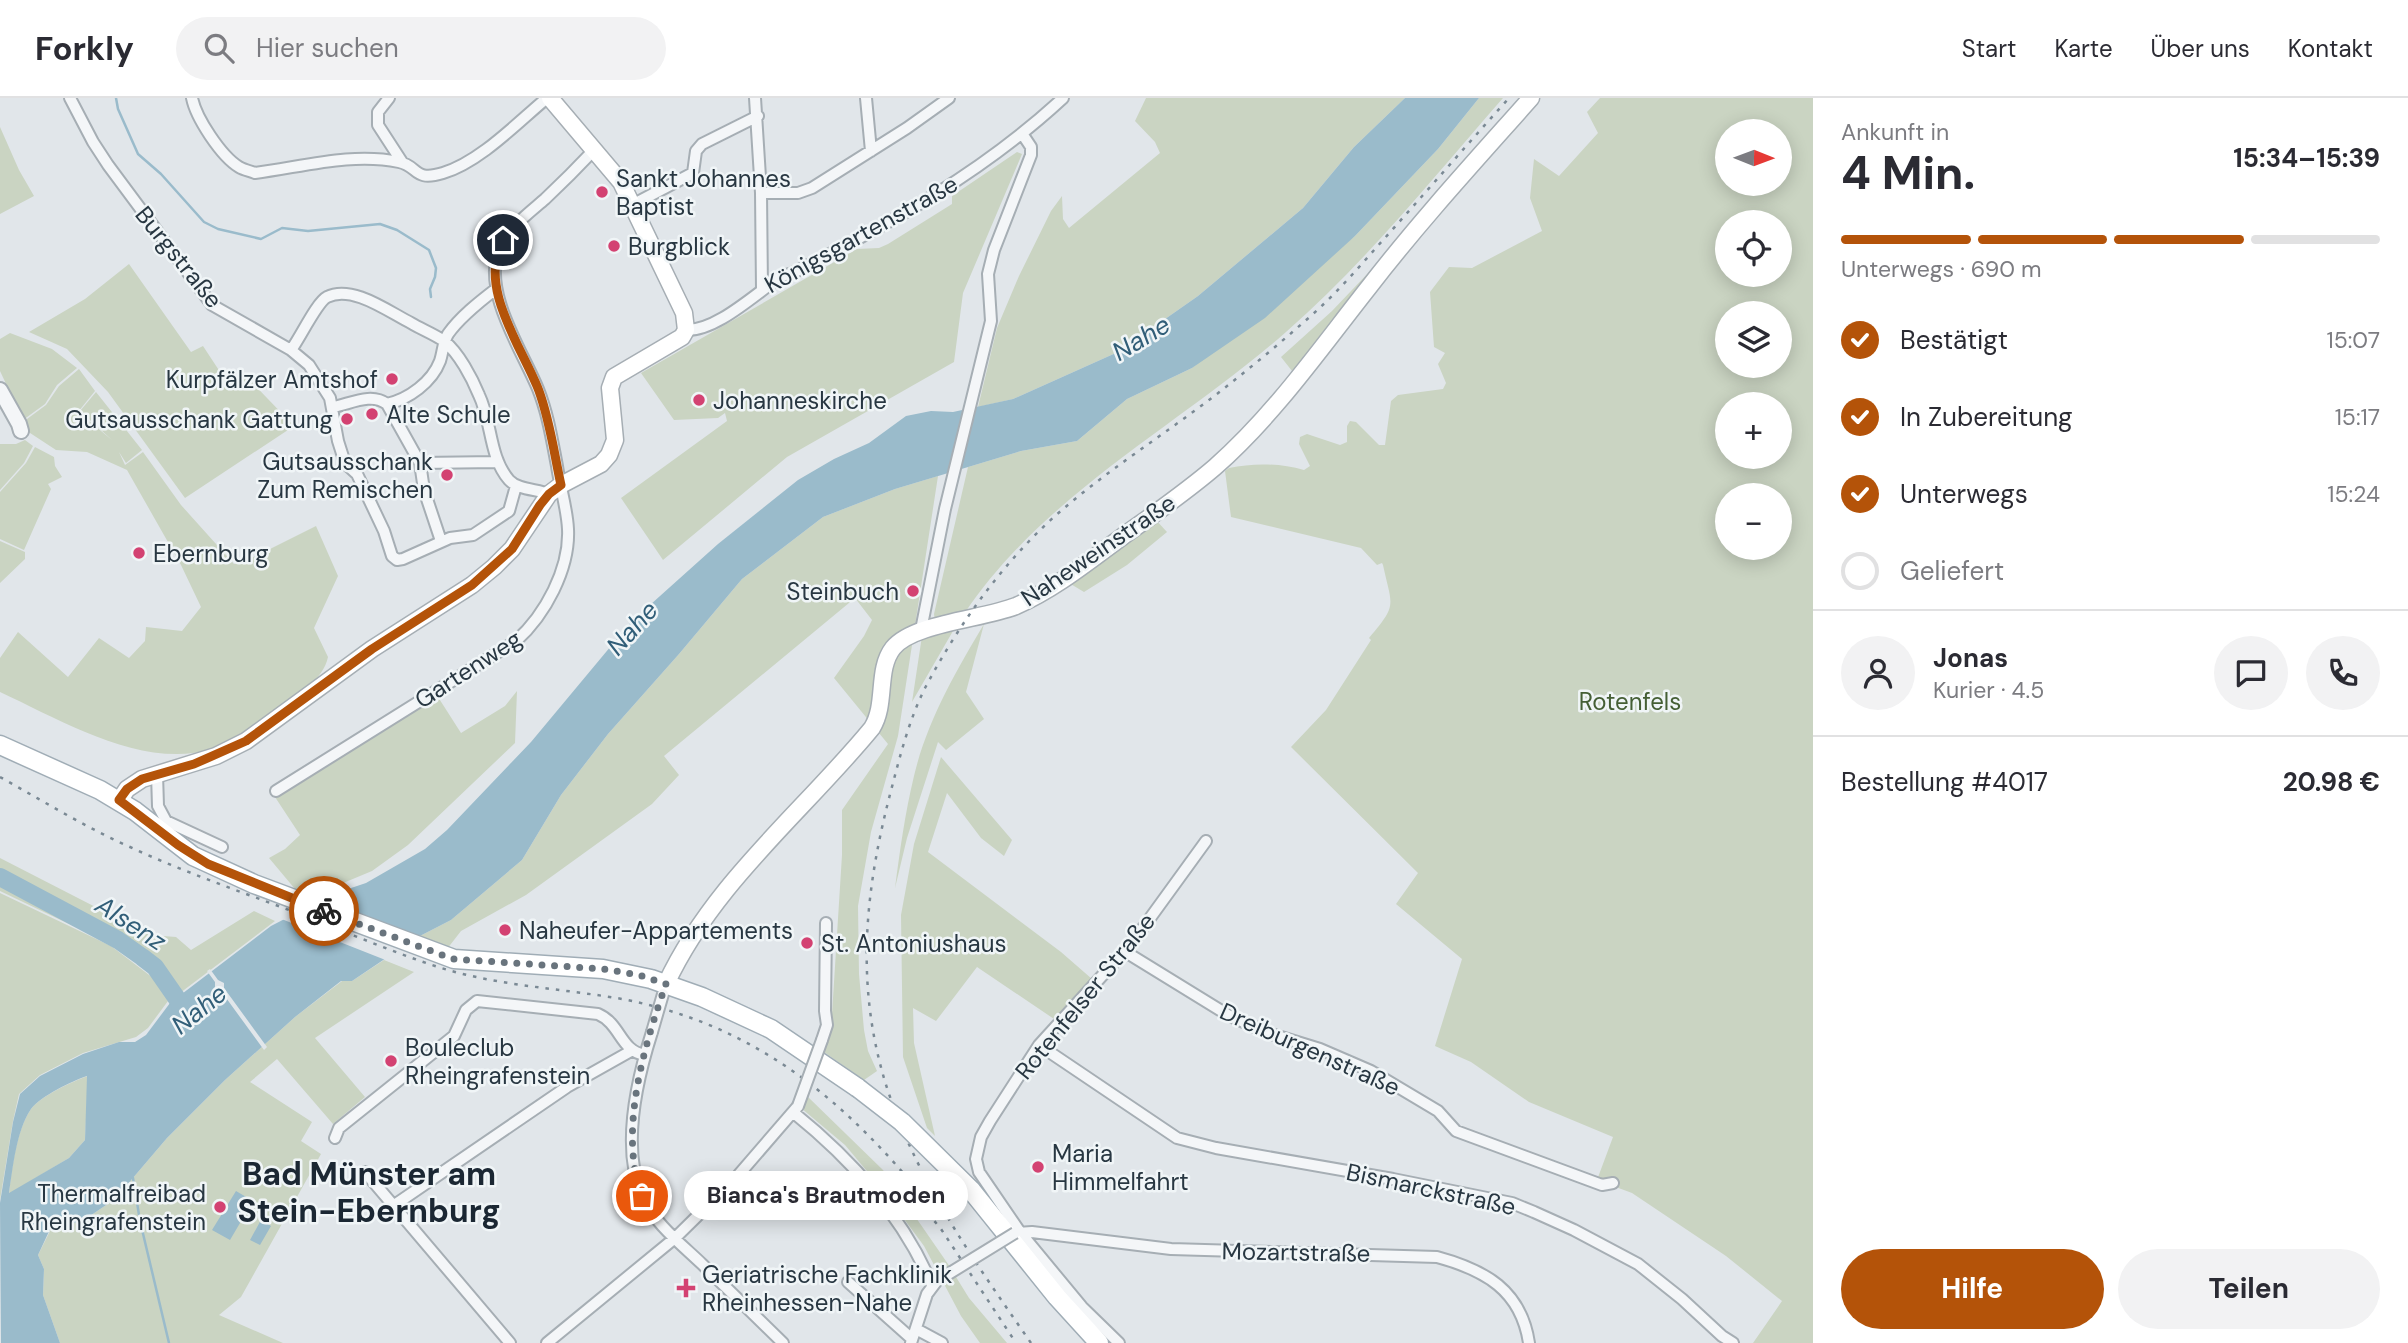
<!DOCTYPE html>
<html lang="de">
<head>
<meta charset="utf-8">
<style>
	:root { --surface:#fff; --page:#f2f2f3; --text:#2b2b33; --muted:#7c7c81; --line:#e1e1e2; --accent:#b45309 }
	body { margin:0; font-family:"DM Sans",sans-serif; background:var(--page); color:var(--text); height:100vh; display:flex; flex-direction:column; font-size:26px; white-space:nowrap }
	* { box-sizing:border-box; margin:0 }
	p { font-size:23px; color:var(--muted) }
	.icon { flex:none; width:38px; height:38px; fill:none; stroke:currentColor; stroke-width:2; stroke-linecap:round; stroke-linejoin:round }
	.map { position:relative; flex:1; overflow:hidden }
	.drawer { display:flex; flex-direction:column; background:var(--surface); width:595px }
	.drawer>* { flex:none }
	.needle { width:46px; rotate:91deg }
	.fabs { position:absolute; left:1715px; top:21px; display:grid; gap:14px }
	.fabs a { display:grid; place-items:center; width:77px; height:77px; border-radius:50%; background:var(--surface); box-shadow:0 4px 18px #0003; font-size:35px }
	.pin { position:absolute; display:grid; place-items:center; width:60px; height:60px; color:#fff; margin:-30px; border:4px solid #fff; border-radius:50%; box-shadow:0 2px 7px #0007 }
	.courier { position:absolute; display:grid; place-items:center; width:70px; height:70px; margin:-35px; border:5px solid #b45309; border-radius:50%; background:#fff; color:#222; box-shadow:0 2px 9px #0007 }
	.bubble { position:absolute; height:49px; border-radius:24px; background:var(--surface); box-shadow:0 4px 18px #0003; font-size:23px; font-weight:700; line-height:49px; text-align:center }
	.head em { font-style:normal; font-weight:700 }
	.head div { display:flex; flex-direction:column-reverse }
	.head { display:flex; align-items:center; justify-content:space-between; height:119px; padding:0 28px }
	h1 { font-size:46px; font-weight:700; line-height:52px }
	.bar { display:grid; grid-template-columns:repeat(4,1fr); gap:10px 7px; align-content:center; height:84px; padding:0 28px }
	.bar i { height:9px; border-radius:5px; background:var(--line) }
	.bar .current { background:var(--accent) }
	.bar p { grid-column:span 4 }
	.line { display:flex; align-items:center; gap:18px; padding:0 28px; border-top:2px solid var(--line) }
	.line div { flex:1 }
	.round { display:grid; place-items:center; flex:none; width:74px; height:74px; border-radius:37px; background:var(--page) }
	ol { padding:0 28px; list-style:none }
	li { display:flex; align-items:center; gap:21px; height:77px }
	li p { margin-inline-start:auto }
	li .icon { padding:7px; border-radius:50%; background:var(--accent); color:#fff; stroke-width:4 }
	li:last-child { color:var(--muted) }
	li i { width:38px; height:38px; border:4px solid var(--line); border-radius:50% }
	.cta { display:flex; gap:14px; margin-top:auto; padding:14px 28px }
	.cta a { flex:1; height:80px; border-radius:42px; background:var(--accent); color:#fff; font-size:28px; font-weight:700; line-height:80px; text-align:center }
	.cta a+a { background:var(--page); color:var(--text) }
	header { display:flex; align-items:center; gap:42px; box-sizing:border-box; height:98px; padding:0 35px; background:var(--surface); border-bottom:2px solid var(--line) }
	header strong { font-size:33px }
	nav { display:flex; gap:38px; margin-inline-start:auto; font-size:24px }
	.search { width:490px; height:63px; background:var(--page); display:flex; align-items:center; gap:18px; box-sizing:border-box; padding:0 24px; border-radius:38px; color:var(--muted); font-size:26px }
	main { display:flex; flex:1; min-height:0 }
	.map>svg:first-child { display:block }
	.green { fill:#cad4c2; fill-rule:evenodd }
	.water { fill:#9abbcb; fill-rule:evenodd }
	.pier { fill:#e1e6ea }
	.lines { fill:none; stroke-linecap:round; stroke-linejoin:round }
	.stream { stroke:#9abbcb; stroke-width:2.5 }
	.river { stroke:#9abbcb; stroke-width:18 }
	.minor-casing { stroke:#a6aeb4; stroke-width:14 }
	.tertiary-casing { stroke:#a6aeb4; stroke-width:18 }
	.secondary-casing { stroke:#a6aeb4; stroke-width:19 }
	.primary-casing { stroke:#a0adb6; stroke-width:21 }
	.minor { stroke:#f4f6f8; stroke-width:10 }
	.tertiary { stroke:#f4f6f8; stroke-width:14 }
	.secondary { stroke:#fff; stroke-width:16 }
	.primary { stroke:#fff; stroke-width:18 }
	.rail { stroke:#7a8994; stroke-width:2.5; stroke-dasharray:3.5 7; stroke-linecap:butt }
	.minor-bridge-casing { stroke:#a6aeb4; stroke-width:14; stroke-linecap:butt }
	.primary-bridge-casing { stroke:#a0adb6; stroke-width:21; stroke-linecap:butt }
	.minor-bridge { stroke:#f4f6f8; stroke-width:10 }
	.primary-bridge { stroke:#fff; stroke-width:18 }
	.done { stroke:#69747d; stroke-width:7; stroke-dasharray:0 12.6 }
	.route { stroke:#b45309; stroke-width:9 }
	.poi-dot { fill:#d34272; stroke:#f0f5f7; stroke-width:2.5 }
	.labels { text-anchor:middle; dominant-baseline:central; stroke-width:5; stroke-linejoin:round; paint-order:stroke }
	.poi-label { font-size:24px; fill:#283742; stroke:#f0f5f7; text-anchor:start }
	.street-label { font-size:24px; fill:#283742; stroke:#f0f5f7 }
	.park-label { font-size:24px; fill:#455f35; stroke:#f0f5f7 }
	.water-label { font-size:26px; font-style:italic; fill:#315e78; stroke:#f0f5f7 }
	.district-label { font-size:32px; font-weight:bold; fill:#1b2733; stroke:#f0f5f7 }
</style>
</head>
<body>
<header>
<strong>Forkly</strong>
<div class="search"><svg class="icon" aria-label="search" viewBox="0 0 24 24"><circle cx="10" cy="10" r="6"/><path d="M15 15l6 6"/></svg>Hier suchen</div>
<nav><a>Start</a><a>Karte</a><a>Über uns</a><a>Kontakt</a></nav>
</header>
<main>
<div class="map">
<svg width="1813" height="1245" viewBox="0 0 1813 1245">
	<rect width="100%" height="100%" fill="#e1e6ea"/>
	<path class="green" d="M1146,0h259l-51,49 -51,61 -105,88 -80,56 -105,47 -35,8 19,-79 22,-52 32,-65 11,-15 1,23 6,9 91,-75 -5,-11 -20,-21z
		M1479,0h24c-70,80 -137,164 -217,234 -107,94 -241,161 -322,282l-29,7 -1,-7 34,-147 53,-16 56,-10 50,-42 65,-31 163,-132 83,-87z
		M1600,0h213v1245h-60l29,-42 -56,-45 -94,-63 -35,-13 16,-43 -84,-35 -58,-40 -36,-16 27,-87 -66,-55 22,-31 -127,-126 35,-37 45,-70 -2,-2c29,-34 23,-31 14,-73l-1,-2 -5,2 -16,-17 -130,-31 -6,-46 4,-3c24,-5 50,-5 75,2l6,-4 -11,-22 1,-7 7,-3 33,11 7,-3v-16l3,-5 6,1 23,23h6l6,-44 7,-6 45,-6 3,-6 -8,-19 7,-11 -11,-6 -4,-55 19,-25 23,1 70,-37 -12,-33 4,-39 25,17 39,-43 -11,-21zM1727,33h53v53h-53zM1727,124h53v53h-53zM1727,215h53v53h-53zM1727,306h53v53h-53zM1727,397h53v53h-53z
		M0,29l19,43 15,26 -34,18z
		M1017,54l5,2 -59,139 -9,69 -167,95 -124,103 -42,-62 106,-77 -2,-8 -7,5 -44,2 -33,-47 216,-124 22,-1 9,-4 64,-40v-8z
		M1391,151l-95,127 -15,-19 51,-46z
		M129,166l62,88 12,-6 25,38 15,-11 51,53 -109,72 -77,-106 -41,-43 -38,-17 56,-33z
		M10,235l42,16 25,19 -20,17 -12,19 -22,16 -23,-49v-32z
		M79,271l16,22 -17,21 34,28 -32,-29 16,-19 46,58 -16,13 -7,-11 6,13 18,-13 38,53 53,59 10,-2 72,-36 22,50 -24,52 14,29c-5,23 -29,36 -46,50 -19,14 -47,36 -69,42 -71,21 -150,-28 -213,-57v-34l18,-26 50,45 31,-39 30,20 16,-17 1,-14 36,4 19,-24 -20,-42 -54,-95 -40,-18 -31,-2 -29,-19v-12l19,-14 13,-19z
		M25,342l8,6 -9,17 -24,27v-46h16z
		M35,349l19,10 1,9 7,11 -14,7 3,5 -27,61 -24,-11v-47l26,-29z
		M938,378l-40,260 -27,96 -13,74 1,68 5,56 4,21 9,20 -13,9 -40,-28 7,-22 11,-175v-45l46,-66 -54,-66 30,-42 8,-16 -17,-22 -191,158 15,19 -27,29 -126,91 -65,36 -14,18 -31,-11 35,-18 71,-60 39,-65 47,-61 71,-80 63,-75 81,-62 72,-28z
		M1155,421l12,13 -40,33 -43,27 -15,-9z
		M0,443l25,11v7l-25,24z
		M984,526l-18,68 18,27 -38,31 -8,-8 -31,96 -12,50c5,-38 10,-75 19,-112 13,-55 42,-105 70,-152z
		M953,533l-41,71 10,-66z
		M517,593l-2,52 -107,102 -36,26 -60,25 -17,-7 -26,-31 16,-9 15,-14 -25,-38 163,-100 23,36 44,-27z
		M941,659l71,83 -8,16 -23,-18 -34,-45 -19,59 133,100 31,27 -35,42 -80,-54 -41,54 -23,-13 1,35 21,93 -8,-8 -24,-71 -2,-142 13,-71z
		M0,760l150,77 26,2 15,13 63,-39 21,10 -95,72 -9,4 -9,-15 -49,-37 -113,-54z
		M0,795l111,53 50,38 7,17 -20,27 -12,9 -53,16 -43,22 -21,19 -6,27 -13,79z
		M384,862l30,12 -99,66 50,59 -32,27 -56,-65 -27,23 62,40 -11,19 20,13 -80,143 -22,18 64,28h-223l-17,-48 1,-26 -6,-14 15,-30 28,-3 34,-23 52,-61 58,-58 70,-63 47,-36h10z
		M88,978l-3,64 -16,18 -60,36c3,-26 7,-63 22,-85 10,-13 42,-28 57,-33z
		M807,998l76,74 65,94 21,34 38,45h-27l-19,-27 -37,-70 -42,-57 -37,-44 -44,-37z"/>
	<path class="water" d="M1405,0h74l-41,51 -83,87 -90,82 -73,50 -65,31 -50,42 -56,10 -126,38 -72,28 -81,62 -63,75 -71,80 -47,61 -39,65 -71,60 -35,18 -64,43h-11l-46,36 -70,63 -58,58 -52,61 -34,23 -29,3 -14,30 6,14 -1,26 17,48h-59l-1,-140 13,-81 7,-28 20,-18 43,-22 36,-12h16l11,-7 24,-32 101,-77 62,-32 33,-11 59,-34 22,-19 84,-88 100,-120 87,-78 80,-64 36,-21 35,-16 37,-27 25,-5 22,1 60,-13 105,-47 80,-56 105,-88 51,-61zM87,978l-2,64 -16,18 -60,35c4,-25 7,-62 22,-84 10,-13 41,-28 56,-33z
		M236,1093l17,10 -23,39 -18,-10z
		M261,1122l10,6 -11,19 -10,-5z"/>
	<path class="pier" d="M316,801l105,40 -33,22 -109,-43z
		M210,871l8,11 6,3v5l43,59 -3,3 -43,-59 -6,-2v-7l-8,-11z"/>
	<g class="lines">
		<path class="stream" d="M116,0l2,11 20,45 23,20 43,48 14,7 43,10 21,-11 26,3 72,-7 17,6 32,20 7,18 -1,9 -5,12 1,8
			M133,1080l7,43 29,122"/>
		<path class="river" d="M0,779l118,63 24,17 13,10 25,36 3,18"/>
		<g class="minor-casing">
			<path id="minor" d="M70,0l23,44 15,23 104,140 79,45 18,15 21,33 8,43 7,22 12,11 27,57 8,25 5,4 6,-1 47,-21 23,-3 36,-24 7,-25
				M192,0c4,20 29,58 47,69 5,3 11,4 16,6 47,-6 97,-21 144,-11 20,4 14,20 44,11 37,-11 75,-51 104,-75
				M389,0l-11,14v13l24,37
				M755,0l6,95 1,96
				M866,0l5,53
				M761,95h37l14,-5 95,-60 42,-30
				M634,106l59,-31 3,-22 6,-7 56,-28
				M686,232c31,1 70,-37 96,-54l11,-3c98,-50 189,-100 270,-175
				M291,252c9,-12 26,-48 36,-53 25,-13 62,15 84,26 10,6 23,11 33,18 15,12 28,37 35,54 13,27 10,62 30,85 9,10 28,9 40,14
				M387,306c22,-5 45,-22 53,-43 3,-9 3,-19 8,-27 12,-17 31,-32 48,-45
				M333,309c17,-3 38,-15 54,-3l33,59 77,-1
				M420,365l4,27 17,51
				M921,532l24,-121 46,-188 -3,-47 6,-24 37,-95v-8l-8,-12
				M157,676l1,32 8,15 56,26
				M276,693l240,-150c29,-26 54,-72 52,-112 -1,-21 -8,-42 -11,-63 -5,-26 -9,-52 -19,-77 -16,-39 -56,-97 -39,-140 8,-20 30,-36 46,-50 17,-16 33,-32 49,-49
				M1124,853l104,64 40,18 52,16 51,22 67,40 18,20 146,54 11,-2
				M652,934c-15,47 -31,116 -10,164 13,28 38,47 60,68 27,26 54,53 81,79
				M822,942l5,-15 -2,-14 1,-88
				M1039,947l138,93 39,10 177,31 119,24 22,9 40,18 64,34 44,35 40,37 11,7
				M794,1015c57,46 109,103 138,172
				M335,1040l4,-10 115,-92 12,-26 11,-9 121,13c23,10 22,37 47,41
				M365,1074l145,171
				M393,1108l174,-119 64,-36
				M1017,1135l15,-1 139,17 266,8c48,13 84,33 92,86
				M848,1184l64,57
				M916,1231l26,14
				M547,1245l128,-105 60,-59 63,-73
				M911,1245l16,-49 9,-12
				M1119,1245l-37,-36 -62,-75 -41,-60 -3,-13 5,-22 9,-16 49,-76 93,-102 74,-102"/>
		</g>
		<g class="tertiary-casing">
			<path id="tertiary" d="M0,292l19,34 2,7"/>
		</g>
		<g class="secondary-casing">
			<path id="secondary" d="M119,703l8,-12 15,-10 74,-23 30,-15 126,-92 100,-64 22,-18 18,-18 37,-55 12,-9 40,-21 8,-9 6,-15 -5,-52 4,-11 68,-40 4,-7 -2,-17 -63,-131 -71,-84
				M666,886c47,-101 137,-172 206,-256 15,-24 4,-58 21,-80 20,-25 91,-29 123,-42 39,-17 73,-45 106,-69 32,-23 64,-45 93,-70 60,-53 105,-118 154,-180 51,-66 107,-127 162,-189"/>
		</g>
		<g class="primary-casing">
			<path id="primary" d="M0,647l100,45 35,21 58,45 61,28 200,75 149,10 48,10 51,18 69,32 87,59
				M971,1092l86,107 42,46"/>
		</g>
		<use href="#minor" class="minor"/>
		<use href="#tertiary" class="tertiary"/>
		<use href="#secondary" class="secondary"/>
		<use href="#primary" class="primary"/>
		<path class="rail" d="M0,679c43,24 85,50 130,70 56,26 115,46 172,68 44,17 88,36 133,51 61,20 124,22 187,33 136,26 228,105 311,210
			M921,1107l20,24 75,114
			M1031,1245c-56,-81 -113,-160 -144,-255 -33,-104 -22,-201 6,-305 8,-31 17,-65 32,-95 34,-64 76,-123 130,-172 52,-46 112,-83 167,-126 28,-22 56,-45 83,-69 26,-22 48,-47 70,-72 45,-50 89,-101 134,-151"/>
		<g class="minor-bridge-casing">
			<path id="minor-bridge" d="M652,934l11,-38
				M798,1008l24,-66
				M945,1178l70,-43"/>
		</g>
		<g class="primary-bridge-casing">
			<path id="primary-bridge" d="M858,990l44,34 69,68"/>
		</g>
		<use href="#minor-bridge" class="minor-bridge"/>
		<use href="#primary-bridge" class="primary-bridge"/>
	</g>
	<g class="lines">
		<path class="done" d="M324,813l129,48 150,10 36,6 27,9c-22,62 -48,148 -24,212"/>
		<path class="route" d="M324,813l-116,-47 -30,-19 -59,-45 8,-11 15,-10 52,-15 52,-23 126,-92 100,-64 40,-36 28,-44 9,-11 12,-9c-7,-32 -11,-64 -22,-94 -17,-44 -62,-104 -36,-151"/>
	</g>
	<g class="poi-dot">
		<circle cx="602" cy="94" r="7"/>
		<circle cx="614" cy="148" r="7"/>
		<circle cx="392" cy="281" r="7"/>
		<circle cx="699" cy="302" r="7"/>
		<circle cx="372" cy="316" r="7"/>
		<circle cx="347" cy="321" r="7"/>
		<circle cx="447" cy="377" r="7"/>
		<circle cx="139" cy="455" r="7"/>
		<circle cx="913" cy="493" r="7"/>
		<circle cx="505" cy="832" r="7"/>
		<circle cx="807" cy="845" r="7"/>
		<circle cx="391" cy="963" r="7"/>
		<circle cx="1038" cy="1069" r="7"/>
		<circle cx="220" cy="1109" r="7"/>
		<path d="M682.5 1179.5h7v7h7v7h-7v7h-7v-7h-7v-7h7z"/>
	</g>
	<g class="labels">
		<g class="poi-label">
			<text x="616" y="80">Sankt Johannes<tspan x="616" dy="28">Baptist</tspan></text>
			<text x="628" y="148">Burgblick</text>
			<text x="378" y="281" text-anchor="end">Kurpfälzer Amtshof</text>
			<text x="713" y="302">Johanneskirche</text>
			<text x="386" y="316">Alte Schule</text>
			<text x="333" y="321" text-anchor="end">Gutsausschank Gattung</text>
			<text x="433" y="363" text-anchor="end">Gutsausschank<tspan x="433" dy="28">Zum Remischen</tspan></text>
			<text x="153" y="455">Ebernburg</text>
			<text x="899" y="493" text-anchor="end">Steinbuch</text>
			<text x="519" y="832">Naheufer-Appartements</text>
			<text x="821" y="845">St. Antoniushaus</text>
			<text x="405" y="949">Bouleclub<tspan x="405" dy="28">Rheingrafenstein</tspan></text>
			<text x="1052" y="1055">Maria<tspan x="1052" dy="28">Himmelfahrt</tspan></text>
			<text x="206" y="1095" text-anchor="end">Thermalfreibad<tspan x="206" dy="28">Rheingrafenstein</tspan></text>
			<text x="702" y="1176">Geriatrische Fachklinik<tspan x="702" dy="28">Rheinhessen-Nahe</tspan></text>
		</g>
		<g class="street-label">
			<text transform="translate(861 136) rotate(-29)">Königsgartenstraße</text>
			<text transform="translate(179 159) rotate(51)">Burgstraße</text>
			<text transform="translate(1098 452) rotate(-34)">Naheweinstraße</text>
			<text transform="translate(468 571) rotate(-33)">Gartenweg</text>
			<text transform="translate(1085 898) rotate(-51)">Rotenfelser Straße</text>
			<text transform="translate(1310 951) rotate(24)">Dreiburgenstraße</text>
			<text transform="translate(1431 1091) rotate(12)">Bismarckstraße</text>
			<text transform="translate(1296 1154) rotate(1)">Mozartstraße</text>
		</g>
		<g class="park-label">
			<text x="1630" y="603">Rotenfels</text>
		</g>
		<g class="water-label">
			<text transform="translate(1141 240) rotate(-31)">Nahe</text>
			<text transform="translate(632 530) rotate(-48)">Nahe</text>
			<text transform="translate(131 825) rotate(33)">Alsenz</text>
			<text transform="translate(199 911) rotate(-39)">Nahe</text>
		</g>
		<g class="district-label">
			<text x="369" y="1076">Bad Münster am<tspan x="369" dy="37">Stein-Ebernburg</tspan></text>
		</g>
	</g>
</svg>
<div class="fabs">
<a><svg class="needle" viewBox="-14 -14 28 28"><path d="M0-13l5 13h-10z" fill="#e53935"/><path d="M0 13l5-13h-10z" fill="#7c7c81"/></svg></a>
<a><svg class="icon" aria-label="locate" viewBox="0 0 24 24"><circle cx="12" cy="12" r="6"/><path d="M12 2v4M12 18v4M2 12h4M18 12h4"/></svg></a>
<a><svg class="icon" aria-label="layers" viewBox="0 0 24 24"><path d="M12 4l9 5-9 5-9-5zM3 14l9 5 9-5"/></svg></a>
<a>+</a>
<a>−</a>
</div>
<div class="pin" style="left:642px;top:1098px;background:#ea580c"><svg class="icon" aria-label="bag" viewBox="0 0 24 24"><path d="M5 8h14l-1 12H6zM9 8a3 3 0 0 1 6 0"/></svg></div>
<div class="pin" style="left:503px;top:142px;background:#1f2937"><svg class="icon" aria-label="home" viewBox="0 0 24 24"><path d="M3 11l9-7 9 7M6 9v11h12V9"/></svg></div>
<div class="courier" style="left:324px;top:813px"><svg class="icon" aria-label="bike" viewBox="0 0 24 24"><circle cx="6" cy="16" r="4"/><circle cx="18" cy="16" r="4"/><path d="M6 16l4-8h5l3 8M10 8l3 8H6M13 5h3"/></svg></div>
<div class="bubble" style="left:684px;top:1073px;width:284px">Bianca's Brautmoden</div>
</div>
<section class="drawer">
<div class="head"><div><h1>4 Min.</h1><p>Ankunft in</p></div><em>15:34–15:39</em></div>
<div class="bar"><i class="current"></i><i class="current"></i><i class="current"></i><i></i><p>Unterwegs · 690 m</p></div>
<ol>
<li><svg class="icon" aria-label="check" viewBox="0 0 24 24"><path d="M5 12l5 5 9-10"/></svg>Bestätigt<p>15:07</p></li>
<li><svg class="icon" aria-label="check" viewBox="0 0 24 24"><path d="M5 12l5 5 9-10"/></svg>In Zubereitung<p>15:17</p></li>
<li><svg class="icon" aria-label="check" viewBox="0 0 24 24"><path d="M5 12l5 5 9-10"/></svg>Unterwegs<p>15:24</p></li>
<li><i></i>Geliefert</li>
</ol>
<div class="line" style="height:126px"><a class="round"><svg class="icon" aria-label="person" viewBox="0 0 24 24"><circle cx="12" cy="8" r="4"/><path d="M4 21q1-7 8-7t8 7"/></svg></a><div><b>Jonas</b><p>Kurier · 4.5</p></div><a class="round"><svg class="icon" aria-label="chat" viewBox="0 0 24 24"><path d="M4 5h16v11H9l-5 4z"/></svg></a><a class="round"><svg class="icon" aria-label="phone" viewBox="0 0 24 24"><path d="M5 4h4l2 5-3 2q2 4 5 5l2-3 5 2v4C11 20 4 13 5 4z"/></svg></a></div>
<div class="line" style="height:91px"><div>Bestellung #4017</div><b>20.98 €</b></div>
<div class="cta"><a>Hilfe</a><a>Teilen</a></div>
</section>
</main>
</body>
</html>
